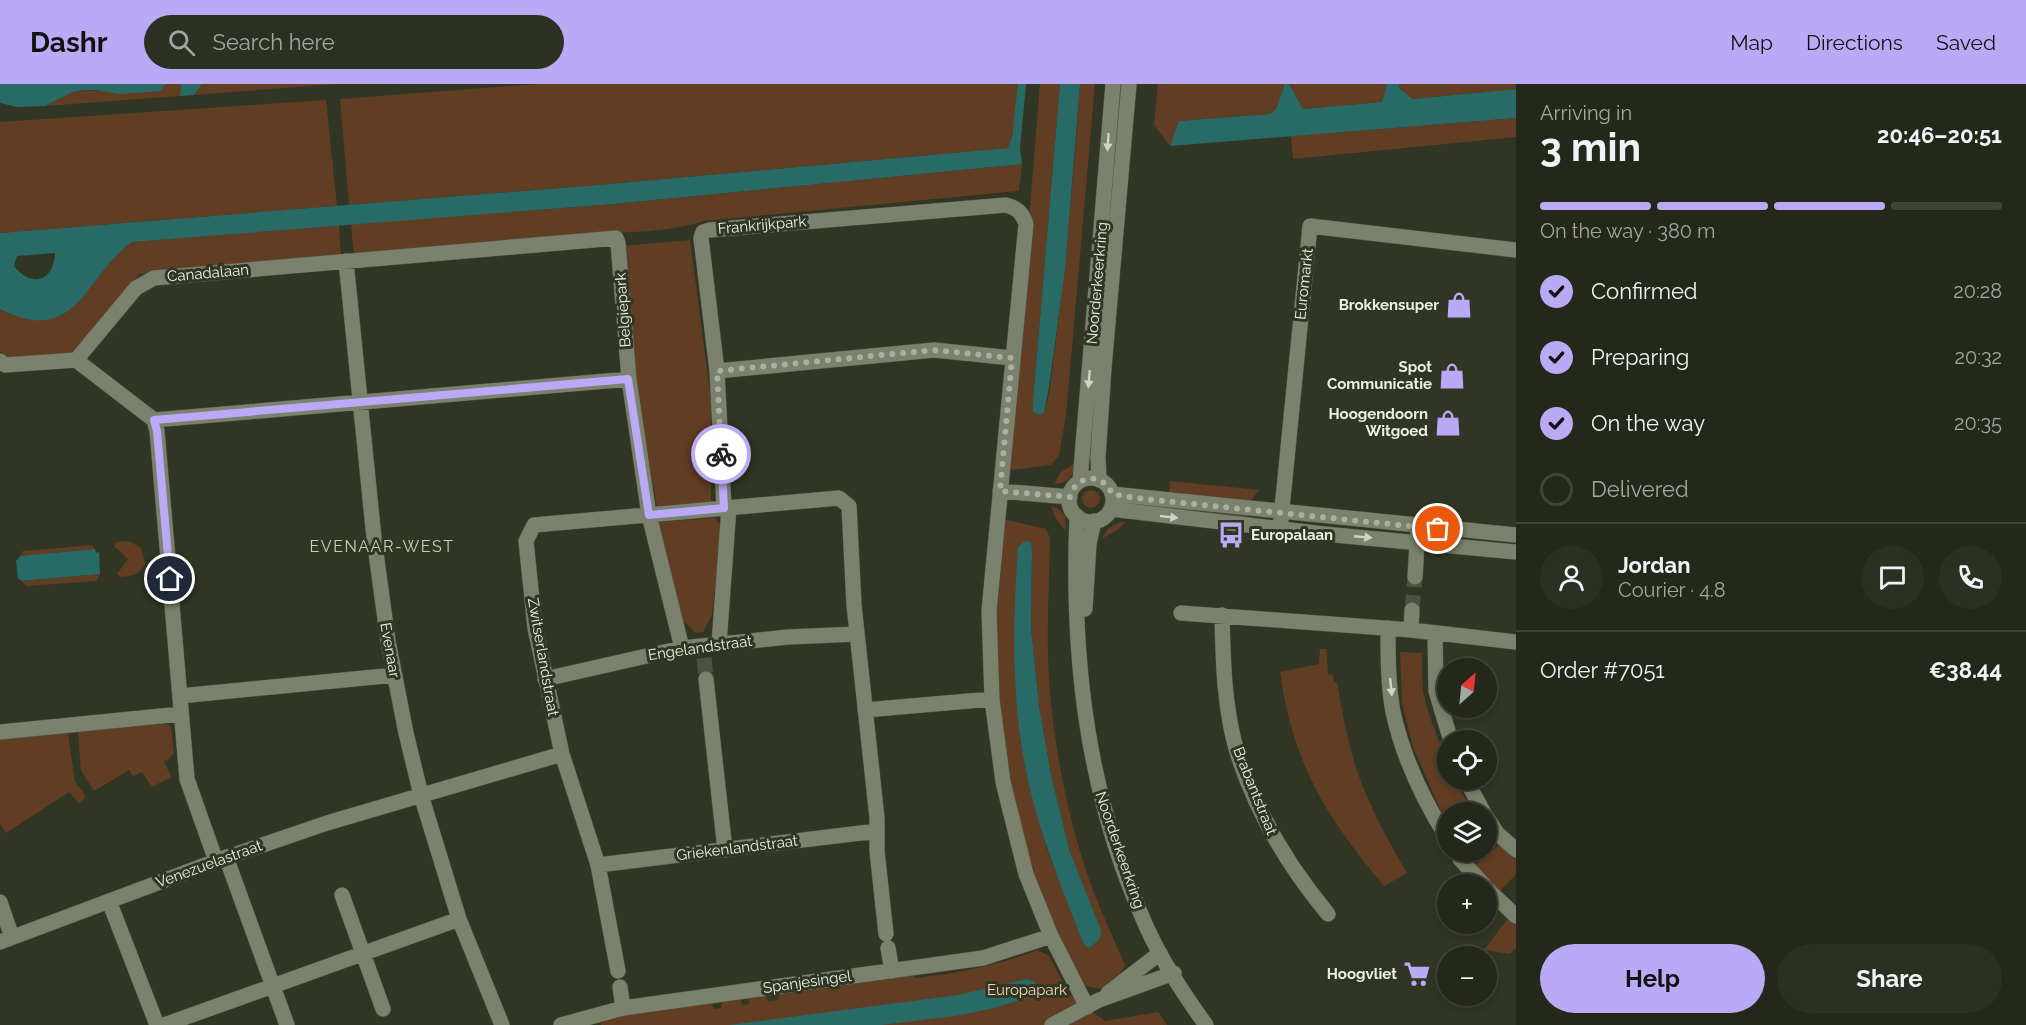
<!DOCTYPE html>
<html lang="en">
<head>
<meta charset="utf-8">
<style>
	:root { --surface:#24281a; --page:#2c3023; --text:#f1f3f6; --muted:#a3a6a2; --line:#414439; --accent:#baaaf6 }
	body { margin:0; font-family:Raleway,sans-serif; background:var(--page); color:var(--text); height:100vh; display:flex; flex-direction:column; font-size:22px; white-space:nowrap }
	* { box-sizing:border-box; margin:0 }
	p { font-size:20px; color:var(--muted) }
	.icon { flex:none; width:33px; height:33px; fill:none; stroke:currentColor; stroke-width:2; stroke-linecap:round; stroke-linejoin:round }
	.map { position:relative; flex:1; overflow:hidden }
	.panel { display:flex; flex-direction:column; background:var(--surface); width:510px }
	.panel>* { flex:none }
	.needle { width:39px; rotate:27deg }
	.controls { position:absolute; left:1437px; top:574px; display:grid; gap:12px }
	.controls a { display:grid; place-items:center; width:60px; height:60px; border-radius:50%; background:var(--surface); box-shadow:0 3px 9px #0003,0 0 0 2px var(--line); font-size:30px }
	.pin { position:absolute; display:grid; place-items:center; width:51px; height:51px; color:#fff; margin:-26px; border:3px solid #fff; border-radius:50%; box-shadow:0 2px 6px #0007 }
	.courier { position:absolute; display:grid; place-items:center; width:60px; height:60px; margin:-30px; border:4px solid #baaaf6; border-radius:50%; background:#fff; color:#222; box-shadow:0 2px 8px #0007 }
	.head em { font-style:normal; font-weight:700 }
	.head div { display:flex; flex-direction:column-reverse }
	.head { display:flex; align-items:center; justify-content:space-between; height:102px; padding:0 24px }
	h1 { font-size:39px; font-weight:700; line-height:45px }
	.bar { display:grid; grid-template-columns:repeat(4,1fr); gap:9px 6px; align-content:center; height:72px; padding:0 24px }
	.bar i { height:8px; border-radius:4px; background:var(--line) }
	.bar .active { background:var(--accent) }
	.bar p { grid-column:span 4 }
	.line { display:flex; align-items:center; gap:15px; padding:0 24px; border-top:2px solid var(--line) }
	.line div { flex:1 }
	.round { display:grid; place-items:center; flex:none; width:63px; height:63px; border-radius:32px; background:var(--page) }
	ol { padding:0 24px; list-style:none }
	li { display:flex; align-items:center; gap:18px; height:66px }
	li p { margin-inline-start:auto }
	li .icon { padding:6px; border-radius:50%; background:var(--accent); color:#111; stroke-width:4 }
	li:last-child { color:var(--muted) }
	li i { width:33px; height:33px; border:3px solid var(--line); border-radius:50% }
	.primary-button { display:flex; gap:12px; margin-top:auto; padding:12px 24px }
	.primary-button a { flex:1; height:69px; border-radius:36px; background:var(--accent); color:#111; font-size:24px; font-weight:700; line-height:69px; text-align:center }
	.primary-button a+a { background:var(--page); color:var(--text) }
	header { display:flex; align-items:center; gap:36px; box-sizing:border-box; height:84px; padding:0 30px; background:var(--accent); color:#111 }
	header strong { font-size:28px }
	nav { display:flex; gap:33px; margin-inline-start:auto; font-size:21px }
	.search { width:420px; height:54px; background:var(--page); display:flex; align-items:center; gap:15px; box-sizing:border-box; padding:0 21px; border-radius:33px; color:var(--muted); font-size:22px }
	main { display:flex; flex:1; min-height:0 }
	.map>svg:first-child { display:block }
	.green { fill:#613d24; fill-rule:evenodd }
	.water { fill:#286a66; fill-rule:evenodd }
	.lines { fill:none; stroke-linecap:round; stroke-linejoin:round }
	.street-tunnel { stroke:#4c5240; stroke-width:15; stroke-dasharray:15 8; stroke-linecap:butt }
	.street-casing { stroke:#4f5443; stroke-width:16 }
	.secondary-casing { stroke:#4f5443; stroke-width:16 }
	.street { stroke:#7a816c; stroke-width:15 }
	.secondary { stroke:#7a816c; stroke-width:15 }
	.oneway { fill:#d0d4c6 }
	.done { stroke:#aaafa0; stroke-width:6; stroke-dasharray:0 10.8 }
	.route { stroke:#baaaf6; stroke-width:8 }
	.labels { text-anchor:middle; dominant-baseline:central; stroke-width:6; stroke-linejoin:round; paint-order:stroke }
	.street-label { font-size:15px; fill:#ecf0e4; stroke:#303623 }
	.poi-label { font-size:15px; font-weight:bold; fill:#ecf0e4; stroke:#303623; text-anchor:end }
	.park-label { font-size:15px; fill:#f9d1b6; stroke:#303623 }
	.neighbourhood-label { font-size:16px; letter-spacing:1.5px; fill:#c8d0b8; stroke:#303623 }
</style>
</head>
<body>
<header>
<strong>Dashr</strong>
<div class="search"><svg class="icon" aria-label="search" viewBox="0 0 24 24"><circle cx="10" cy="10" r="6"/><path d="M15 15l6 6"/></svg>Search here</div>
<nav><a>Map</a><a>Directions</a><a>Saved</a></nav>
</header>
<main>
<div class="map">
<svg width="1516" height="941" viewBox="0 0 1516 941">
	<rect width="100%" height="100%" fill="#303623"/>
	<path class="green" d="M166,0h15l-1,12 -135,10 26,-13 11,-3 21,1 61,-4z
		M202,0h134l-142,11z
		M538,0h488l-6,63 -422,38 -249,20 -9,-106z
		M1040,0h20l-27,316v12l8,3c10,-13 11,-50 14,-67 11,-88 19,-176 25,-264h15l-29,332 -7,39 -8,10 -39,5 -3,-3z
		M1158,0h130l-3,1 -9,24 -6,5 -91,7 -9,25 -16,-21z
		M1289,0h98l-5,18 -79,7z
		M1399,0h117v5l-103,10 -13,-10z
		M326,16l11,106 -337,27v-111z
		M1516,34v19l-223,22 -2,-23z
		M1022,80l-3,27 -316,30c-30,11 -82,12 -115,12l-234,24 -3,-33 262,-20z
		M339,141l2,31 -201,18 -68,79 -64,6 -8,-8v-42c77,38 83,-31 132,-67z
		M690,156l21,160v102l-54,4 -24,-136 -11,-124z
		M1075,379c-1,12 -8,21 -21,21l7,-12z
		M1170,397l89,9 -9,11 -81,-6z
		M1082 415a9 9 0 1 1 18 0a9 9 0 1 1-18 0Z
		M1148,418l100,13v2l-100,-8z
		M1051,422l7,3 7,6 1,16 -10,-12z
		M715,434l7,8 -10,89 -9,17 -7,1 -14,-14 -24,-97z
		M1003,435l43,10 4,9c-1,54 -5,110 1,165 7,66 21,133 45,195 9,23 20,45 29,68l-6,8 -19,15 -14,-3 -37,-67 -24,-75 -17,-66 -13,-103 2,-79zM1032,467l-1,77 8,77 12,70 19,77 19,96 -5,-3 -37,-96 -22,-83 -10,-87z
		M1119,438h6l-6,7 -18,10 7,-10z
		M129,457l12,7 4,16c-6,11 -12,12 -24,13l-4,-3 11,-15 -14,-13 3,-4z
		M92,461l3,4 -75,7 3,-5z
		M100,490l-4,7 -70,5 -4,-5z
		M1320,565h6l2,25 5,1 1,7h3c7,42 15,83 33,121 10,24 24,47 37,70l-23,13c-58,-70 -91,-121 -104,-214l39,-8z
		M1400,568l22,1c1,15 -1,32 3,47 6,27 22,52 23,80h6l20,33h-26l-1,12 -34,-78 -11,-44z
		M167,640l4,3 3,26 -6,7 -4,1 7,16 -19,10 -10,-15 -9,4 -4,-6 -35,21 -13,-20 -3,-38 3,-5z
		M68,649l7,48 11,16 -7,6 -10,-11 -63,41 -6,-10v-85z
		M1504,757l12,13v20l-19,21 -24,-28z
		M1509,833l7,6v25l-6,6 -26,-4z
		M1038,866l11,6 21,39 35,26 53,-9 9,13h-566v-6l28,-7 83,-9 2,6 7,-1 1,-7 19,-5 1,9 7,-1 -1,-10 18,1 2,6 10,-1 1,-6 7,-5 126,-15 3,4c45,-5 81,-12 123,-28z"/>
	<path class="water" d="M0,0h166l-6,7 -40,3 -25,-4h-13l-11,3 -26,13 -28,1 -17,-4z
		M181,0h21l-8,11 -14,1z
		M1018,0h8l-6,63 2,17 -409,40 -481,38c-49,36 -55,106 -132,67v-76l598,-48 410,-37 4,-10zM55,169c-1,29 -24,35 -41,13l3,-10z
		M1060,0h20l-15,185 -16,118 -5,25 -3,3 -8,-3v-12z
		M1285,0h4l14,25 79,-7 5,-18h12l1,5 13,10 103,-10v29l-346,28 9,-25 91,-7 6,-5z
		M1025,457l6,1 1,9 -1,77 8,77 12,70 19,77 31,78 -1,9 -11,9 -5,-3c-23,-59 -47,-117 -59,-179 -14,-72 -12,-146 -7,-219z
		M95,465l1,4 3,-1 1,22 -78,7 -4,-3 -2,-17 4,-5z
		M1027,895l8,3 2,6 -6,9 -41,12 -35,7 -74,9h-152l229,-30z"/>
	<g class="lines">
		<path class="street-tunnel" d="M1412,526l3,-33
			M704,574l2,21"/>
		<g class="street-casing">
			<path id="street" d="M346,177l28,277 14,103 18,92 15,62 38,124 43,106
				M76,276l78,60 3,11 30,348 29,82
				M0,277l5,4 71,-5 60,-72 18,-10 462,-40 2,5 11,136 20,136 33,133
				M717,287l217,-21 78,8
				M154,336l475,-41
				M1000,407l70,6
				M724,424l-7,-137 -16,-133 2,-6 6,-2 297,-25c11,3 16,7 20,19l-37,387 3,88 11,83 23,92 25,62 36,71
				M1280,445l30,-303 206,24
				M1415,493l3,-50
				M1181,529l230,17 105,12
				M1222,531c1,45 2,93 15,137 19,60 51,114 91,162
				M1388,544c0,28 0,57 5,84 10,45 30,88 55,127
				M1411,546l1,-20
				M1435,550l1,57 15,50
				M719,560l10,-137
				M545,595l137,-31 106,-11 69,-3
				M706,595l19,171
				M180,612l215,-21
				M865,626l127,-11
				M0,648l181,-18
				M1466,696l18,33
				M1486,732l11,17 19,17
				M226,773l61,168
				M1460,775l24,26
				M598,781l279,-34
				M1486,804l30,28
				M342,811l41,114
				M109,817l48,124
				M0,818l12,35
				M0,858l216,-81 111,-38 235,-69
				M888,864l4,23
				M618,887l-20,-106 -36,-111 -27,-126 -9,-87 8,-16 305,-27 10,8 5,99 23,213v33l9,83
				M620,903l3,21
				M164,941l295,-106
				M561,941l62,-17 360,-50 68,-22"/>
		</g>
		<g class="secondary-casing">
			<path id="secondary" d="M1069 416a22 22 0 1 1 44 0a22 22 0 1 1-44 0Z
				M1099,396l-1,-23 6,-89 25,-284
				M1080,397l33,-397
				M1112,410l404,41
				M1111,425l213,25 192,18
				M1077,432c-6,143 10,280 70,412 15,33 38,68 59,97
				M1085,525l4,-65 5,-23
				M1108,909l52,-40
				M1052,941l47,-25 75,-27"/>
		</g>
		<use href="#street" class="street"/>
		<use href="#secondary" class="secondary"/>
	</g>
	<defs><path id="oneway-solid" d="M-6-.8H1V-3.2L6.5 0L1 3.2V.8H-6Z" transform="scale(1.5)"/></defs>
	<g class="oneway">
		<use href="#oneway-solid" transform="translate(1108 58) rotate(94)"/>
		<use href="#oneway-solid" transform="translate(1089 295) rotate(95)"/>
		<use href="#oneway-solid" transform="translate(1169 433) rotate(6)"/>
		<use href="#oneway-solid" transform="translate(1363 453) rotate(5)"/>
		<use href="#oneway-solid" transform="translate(1391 603) rotate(84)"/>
	</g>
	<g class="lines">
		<path class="done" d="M721,370l-4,-83 217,-21 78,8 -12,133 70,6c6,-23 33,-25 42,-3l23,4 303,31"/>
		<path class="route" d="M170,495l-13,-148 -3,-11 474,-41 21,136 75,-7 -3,-54"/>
	</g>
	<defs>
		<g id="shop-bare" transform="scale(2.07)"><path d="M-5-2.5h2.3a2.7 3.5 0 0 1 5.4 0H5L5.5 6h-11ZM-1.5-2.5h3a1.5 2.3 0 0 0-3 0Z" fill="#baaaf6" stroke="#303623" stroke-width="2.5" paint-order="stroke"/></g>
		<g id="bus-bare" transform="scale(2.07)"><path d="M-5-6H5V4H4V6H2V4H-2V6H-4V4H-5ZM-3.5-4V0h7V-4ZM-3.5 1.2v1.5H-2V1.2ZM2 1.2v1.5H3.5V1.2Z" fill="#baaaf6" stroke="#303623" stroke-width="2.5" paint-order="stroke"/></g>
		<g id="supermarket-bare" transform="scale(2.07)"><path d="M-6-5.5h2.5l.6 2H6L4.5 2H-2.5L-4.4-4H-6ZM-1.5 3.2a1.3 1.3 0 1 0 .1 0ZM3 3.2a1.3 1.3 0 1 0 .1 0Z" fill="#baaaf6" stroke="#303623" stroke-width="2.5" paint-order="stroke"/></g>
	</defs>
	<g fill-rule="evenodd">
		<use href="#shop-bare" x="1459" y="221"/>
		<use href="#shop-bare" x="1452" y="292"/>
		<use href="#shop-bare" x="1448" y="339"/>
		<use href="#bus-bare" x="1231" y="451"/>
		<use href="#supermarket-bare" x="1417" y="890"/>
	</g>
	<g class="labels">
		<g class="street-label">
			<text transform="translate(762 141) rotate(-5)">Frankrijkpark</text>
			<text transform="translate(208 189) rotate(-5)">Canadalaan</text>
			<text transform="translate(1097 199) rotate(-85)">Noorderkeerkring</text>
			<text transform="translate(1304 200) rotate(-84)">Euromarkt</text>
			<text transform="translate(623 226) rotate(-94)">Belgiëpark</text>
			<text transform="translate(700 564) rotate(-8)">Engelandstraat</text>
			<text transform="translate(390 566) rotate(80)">Evenaar</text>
			<text transform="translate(543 573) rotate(80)">Zwitserlandstraat</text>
			<text transform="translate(1255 707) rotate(68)">Brabantstraat</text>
			<text transform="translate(737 764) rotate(-7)">Griekenlandstraat</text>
			<text transform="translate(1120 766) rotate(71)">Noorderkeerkring</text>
			<text transform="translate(209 780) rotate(-20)">Venezuelastraat</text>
			<text transform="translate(807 898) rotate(-8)">Spanjesingel</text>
		</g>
		<g class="poi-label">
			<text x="1439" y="221">Brokkensuper</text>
			<text x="1432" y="283">Spot<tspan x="1432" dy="17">Communicatie</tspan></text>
			<text x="1428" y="330">Hoogendoorn<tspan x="1428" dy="17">Witgoed</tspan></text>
			<text x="1251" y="451" text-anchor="start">Europalaan</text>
			<text x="1397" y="890">Hoogvliet</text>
		</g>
		<g class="park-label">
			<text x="1027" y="906">Europapark</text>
		</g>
		<g class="neighbourhood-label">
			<text x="382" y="462">EVENAAR-WEST</text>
		</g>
	</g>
</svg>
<div class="controls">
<a><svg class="needle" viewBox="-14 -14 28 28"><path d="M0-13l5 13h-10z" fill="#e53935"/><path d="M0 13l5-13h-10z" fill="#a3a6a2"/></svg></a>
<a><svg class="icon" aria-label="locate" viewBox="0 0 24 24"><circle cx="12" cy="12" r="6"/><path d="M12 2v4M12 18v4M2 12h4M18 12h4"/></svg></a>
<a><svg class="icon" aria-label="layers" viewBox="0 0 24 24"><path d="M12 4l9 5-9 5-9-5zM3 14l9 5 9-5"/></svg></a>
<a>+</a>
<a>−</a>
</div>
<div class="pin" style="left:1438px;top:445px;background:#ea580c"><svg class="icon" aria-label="bag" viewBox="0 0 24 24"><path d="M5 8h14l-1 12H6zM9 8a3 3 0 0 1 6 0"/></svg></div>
<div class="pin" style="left:170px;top:495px;background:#1f2937"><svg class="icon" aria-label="home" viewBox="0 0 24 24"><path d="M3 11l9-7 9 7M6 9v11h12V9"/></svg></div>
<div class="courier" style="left:721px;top:370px"><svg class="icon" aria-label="bike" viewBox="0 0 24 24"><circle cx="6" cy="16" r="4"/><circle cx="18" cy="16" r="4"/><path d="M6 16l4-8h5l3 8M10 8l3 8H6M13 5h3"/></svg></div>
</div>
<section class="panel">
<div class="head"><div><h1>3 min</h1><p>Arriving in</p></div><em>20:46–20:51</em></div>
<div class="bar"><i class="active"></i><i class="active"></i><i class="active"></i><i></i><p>On the way · 380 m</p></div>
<ol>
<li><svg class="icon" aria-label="check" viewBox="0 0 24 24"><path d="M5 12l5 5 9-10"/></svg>Confirmed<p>20:28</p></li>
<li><svg class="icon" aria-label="check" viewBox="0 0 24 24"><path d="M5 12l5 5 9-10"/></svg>Preparing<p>20:32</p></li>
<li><svg class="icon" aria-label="check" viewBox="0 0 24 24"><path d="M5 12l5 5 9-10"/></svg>On the way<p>20:35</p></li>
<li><i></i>Delivered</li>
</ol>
<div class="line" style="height:108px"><a class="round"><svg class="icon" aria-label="person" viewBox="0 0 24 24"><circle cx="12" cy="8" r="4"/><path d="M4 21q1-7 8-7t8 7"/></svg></a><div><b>Jordan</b><p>Courier · 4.8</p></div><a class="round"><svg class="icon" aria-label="chat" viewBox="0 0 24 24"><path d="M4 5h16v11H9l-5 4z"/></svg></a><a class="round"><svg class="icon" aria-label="phone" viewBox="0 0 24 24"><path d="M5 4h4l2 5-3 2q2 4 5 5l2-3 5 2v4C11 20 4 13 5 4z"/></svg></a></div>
<div class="line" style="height:78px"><div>Order #7051</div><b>€38.44</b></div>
<div class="primary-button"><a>Help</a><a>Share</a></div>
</section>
</main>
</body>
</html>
